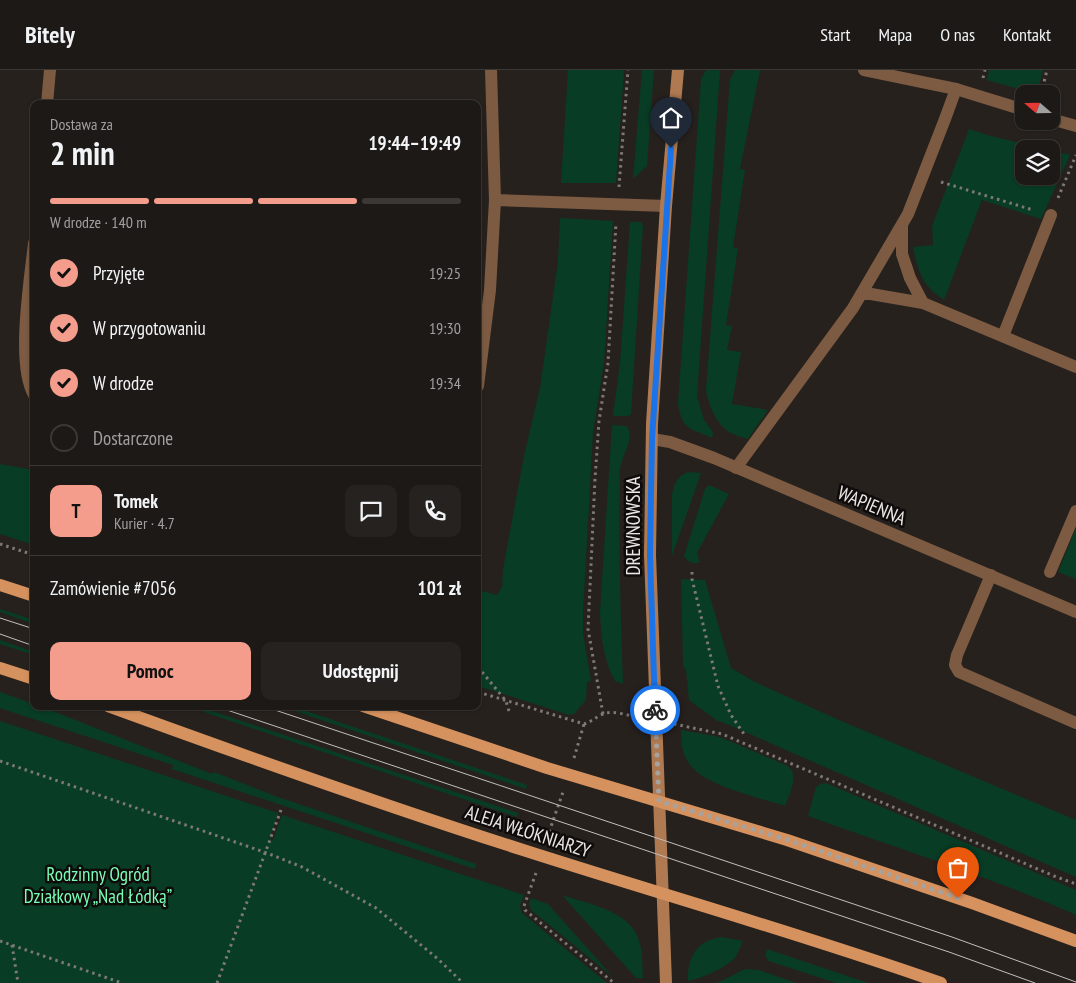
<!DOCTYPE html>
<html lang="pl">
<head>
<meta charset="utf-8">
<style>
	:root { --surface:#1d1916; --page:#25221f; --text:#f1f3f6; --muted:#a0a0a1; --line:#3b3835; --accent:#f49d8c }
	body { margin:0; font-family:"PT Sans Narrow",sans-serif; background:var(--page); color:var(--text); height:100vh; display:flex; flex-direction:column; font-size:19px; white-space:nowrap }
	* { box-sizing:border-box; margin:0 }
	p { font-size:16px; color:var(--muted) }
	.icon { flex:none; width:28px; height:28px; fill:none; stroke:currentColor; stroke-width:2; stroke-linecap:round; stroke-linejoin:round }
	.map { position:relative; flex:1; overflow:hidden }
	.details { position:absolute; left:30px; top:30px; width:451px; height:610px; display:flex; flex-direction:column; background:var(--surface); border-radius:10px; box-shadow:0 1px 4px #0004,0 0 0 1px var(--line) }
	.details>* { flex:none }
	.needle { width:32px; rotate:290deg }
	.controls { position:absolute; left:1015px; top:15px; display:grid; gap:10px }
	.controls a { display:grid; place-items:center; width:45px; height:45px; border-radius:10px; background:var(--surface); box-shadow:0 1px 4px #0004,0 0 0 1px var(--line); font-size:25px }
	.pin { position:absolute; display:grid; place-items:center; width:42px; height:42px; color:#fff; margin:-51px -21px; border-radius:50% 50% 50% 0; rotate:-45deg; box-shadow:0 0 5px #0007 }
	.pin .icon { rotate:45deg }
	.courier { position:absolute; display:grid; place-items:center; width:50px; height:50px; margin:-25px; border:4px solid #1a73e8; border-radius:50%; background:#fff; color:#222; box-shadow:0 1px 6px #0007 }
	.overview em { font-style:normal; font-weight:600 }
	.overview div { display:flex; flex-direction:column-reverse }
	.overview { display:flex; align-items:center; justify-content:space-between; height:85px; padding:0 20px }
	h1 { font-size:32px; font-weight:600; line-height:38px }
	.bar { display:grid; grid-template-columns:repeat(4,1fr); gap:8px 5px; align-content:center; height:60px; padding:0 20px }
	.bar i { height:6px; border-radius:4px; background:var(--line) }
	.bar .current { background:var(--accent) }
	.bar p { grid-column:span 4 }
	.line { display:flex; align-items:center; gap:12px; padding:0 20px; border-top:1px solid var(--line) }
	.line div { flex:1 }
	.round { display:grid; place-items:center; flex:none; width:52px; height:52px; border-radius:10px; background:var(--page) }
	ol { padding:0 20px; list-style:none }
	li { display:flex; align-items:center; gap:15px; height:55px }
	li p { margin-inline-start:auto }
	li .icon { padding:5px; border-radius:50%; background:var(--accent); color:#111; stroke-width:4 }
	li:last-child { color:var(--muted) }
	li i { width:28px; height:28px; border:2px solid var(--line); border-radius:50% }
	.button { display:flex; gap:10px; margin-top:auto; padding:10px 20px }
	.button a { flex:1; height:58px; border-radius:10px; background:var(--accent); color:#111; font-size:20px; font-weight:600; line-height:58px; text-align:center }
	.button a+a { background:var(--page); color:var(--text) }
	header { display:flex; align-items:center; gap:30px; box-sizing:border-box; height:70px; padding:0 25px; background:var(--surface); border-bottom:1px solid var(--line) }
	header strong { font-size:24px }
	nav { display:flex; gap:28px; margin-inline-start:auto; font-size:18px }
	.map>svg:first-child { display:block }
	.green { fill:#083c24 }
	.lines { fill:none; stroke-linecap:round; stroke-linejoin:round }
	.path { stroke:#7e7976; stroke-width:3; stroke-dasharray:2.5 4; stroke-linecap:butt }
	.lane { stroke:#7c5b42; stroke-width:12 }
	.street { stroke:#7c5b42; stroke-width:12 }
	.secondary { stroke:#af7a52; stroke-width:12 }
	.primary { stroke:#d6925e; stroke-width:12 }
	.tram { stroke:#c3bfbd; stroke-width:1 }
	.done { stroke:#a6a29f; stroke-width:5; stroke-dasharray:0 9 }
	.route { stroke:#1a73e8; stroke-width:6 }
	.labels { text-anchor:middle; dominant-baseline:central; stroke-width:5; stroke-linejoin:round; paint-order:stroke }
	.street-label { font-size:19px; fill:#ebe7e5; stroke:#0e0b0a }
	.park-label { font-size:19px; fill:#78feb6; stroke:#0e0b0a }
</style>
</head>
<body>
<header>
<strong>Bitely</strong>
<nav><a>Start</a><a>Mapa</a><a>O nas</a><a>Kontakt</a></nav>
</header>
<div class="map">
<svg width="1076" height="913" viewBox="0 0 1076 913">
	<rect width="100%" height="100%" fill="#27211e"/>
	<path class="green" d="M568,0h56l-8,113h-55z
		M642,0h12l-7,96 -14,13z
		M706,0h14l-23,326 7,24 9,12 -1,6c-24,-11 -29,-7 -34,-34l23,-325z
		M735,0h25l-20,99 5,1 -12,77 5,1 -12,77 6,1 -5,24 14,2 -9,52 36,6 -20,29c-6,-2 -14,-4 -19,-7 -13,-8 -21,-28 -23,-42l24,-310z
		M989,0h54l-6,24 -50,-14z
		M969,59l18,6 58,14h-21v27h27v-26l19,5 -29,64 -59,-19 -38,100c-23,-16 -25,-27 -31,-53l20,-2 -1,-19z
		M560,148l53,3 -9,141 -11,71 -10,180v20l8,48 -4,1 -1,18 -12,14 -5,1 -91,-29v-96l19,5 5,-8 1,-18 21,-113 16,-68 18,-127z
		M630,152h11l2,4 -12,188 -3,2h-15l7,-53z
		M612,355l15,1c8,14 -5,28 -7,43 -1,5 0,10 0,15 -2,67 1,133 3,200l-8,-3c-12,-22 -14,-45 -15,-69z
		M0,394l34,6v75l-34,-11z
		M688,402l13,1 -29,83v-62c3,-11 5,-18 16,-22z
		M709,415l20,9 -32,59 3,10c-8,0 -12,0 -16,-7l21,-67z
		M1076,458v51l-18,-7z
		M681,509l24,1 26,88 24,14 84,38 237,100v57l-347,-152 -13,-5 -27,-20 -3,-30 -3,-4z
		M0,539l34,11v4l-34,-12z
		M0,570l34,12v3l-34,-11z
		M0,622l34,12v2h6l172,68 2,-2 61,24 201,68 -1,5 -303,-100 1,-4 -173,-57z
		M186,636h11l321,107 -1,4z
		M280,636h11l236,79 -1,4z
		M0,651l278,92 -8,26 3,1 9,-25 242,80 -4,11 2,7 85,70h-607z
		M681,660l39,7 68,29c12,10 1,28 -3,40 -24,-8 -79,-20 -94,-40 -9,-10 -10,-23 -10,-36z
		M826,713l250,107v25c-87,-39 -178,-66 -268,-99l8,-29 4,-3z
		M562,825c26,9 66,15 76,43 5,12 4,27 5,40h-7z
		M531,828l17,6 65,73 -82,-67 -2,-7z
		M722,867l21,4c-3,6 -5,13 -9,18 -10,9 -33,20 -46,22 -1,-24 9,-41 34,-44z
		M767,879l101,34h-32l-67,-22 -4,-5z
		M745,899l14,1 37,13h-79z"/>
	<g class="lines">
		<path class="path" d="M983,8l2,-8
			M1041,24l6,-24
			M941,112l92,28
			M619,117l9,-117
			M1058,128l18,-43
			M0,474l34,11
			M692,502v7l26,107 13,29 15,22
			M478,597l28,34 3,10
			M478,622l106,32c7,-2 12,-7 19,-10 10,-4 23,1 33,3
			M603,644l-15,-85 7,-150 4,-58 9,-58 8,-140
			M674,654l48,10 332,142 22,8
			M574,688l10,-34
			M0,691l267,92 35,14 74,41 62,51 25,24
			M547,768l16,-46
			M536,803l-12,33 1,4 89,73
			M0,871l122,42
			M12,875l6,38
			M217,913l64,-173"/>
		<path class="lane" d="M47,34l3,-34
			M495,130l171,6
			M902,155v29l8,24 13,25
			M34,173c-4,38 -18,121 0,152
			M861,224h10l52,9 153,64
			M1003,266l48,-121
			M478,316l12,-96 5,-90 -4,-130
			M736,398l117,-160 55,-94 37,-95 11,-30
			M1050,502l26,-61"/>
		<path class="street" d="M864,0l92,19 68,21
			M1051,49l25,7
			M652,369l18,3 44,16 362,154
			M991,505l-34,80 -2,10 4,7 117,51"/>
		<path class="secondary" d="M666,913l-16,-428 2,-131 14,-218 12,-136"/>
		<path class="primary" d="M0,515l34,11
			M0,598l34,11
			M108,636c137,50 274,99 412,143 140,45 282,85 421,134
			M363,636l184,62 240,72 185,63 104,38"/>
		<path class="tram" d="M0,548l34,11
			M0,564l34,12
			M215,636l734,246 86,31
			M263,636l689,231 124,45"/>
	</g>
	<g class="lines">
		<path class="done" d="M655,640l4,91 129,39 170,58"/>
		<path class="route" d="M655,640l-5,-155 2,-116 19,-291"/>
	</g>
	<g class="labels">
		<g class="street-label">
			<text transform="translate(872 435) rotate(23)">WAPIENNA</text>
			<text transform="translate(633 456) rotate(-90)">DREWNOWSKA</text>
			<text transform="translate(528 761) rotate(18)">ALEJA WŁÓKNIARZY</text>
		</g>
		<g class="park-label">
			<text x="98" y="804">Rodzinny Ogród<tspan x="98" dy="22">Działkowy „Nad Łódką”</tspan></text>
		</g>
	</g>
</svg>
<div class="controls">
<a><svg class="needle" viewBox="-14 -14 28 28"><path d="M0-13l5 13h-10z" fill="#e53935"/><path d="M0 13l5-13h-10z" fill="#a0a0a1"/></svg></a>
<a><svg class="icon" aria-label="layers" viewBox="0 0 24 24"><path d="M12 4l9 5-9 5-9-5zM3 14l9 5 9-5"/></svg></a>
</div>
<div class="pin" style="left:958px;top:828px;background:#ea580c"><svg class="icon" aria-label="bag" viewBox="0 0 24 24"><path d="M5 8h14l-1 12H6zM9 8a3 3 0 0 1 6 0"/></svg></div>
<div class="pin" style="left:671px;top:78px;background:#1f2937"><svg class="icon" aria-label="home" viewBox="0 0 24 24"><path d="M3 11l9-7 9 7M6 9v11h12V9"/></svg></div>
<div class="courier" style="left:655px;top:640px"><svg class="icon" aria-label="bike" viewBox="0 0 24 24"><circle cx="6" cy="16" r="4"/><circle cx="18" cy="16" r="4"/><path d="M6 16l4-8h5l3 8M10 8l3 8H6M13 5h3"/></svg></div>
<section class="details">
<div class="overview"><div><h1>2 min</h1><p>Dostawa za</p></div><em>19:44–19:49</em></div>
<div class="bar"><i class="current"></i><i class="current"></i><i class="current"></i><i></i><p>W drodze · 140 m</p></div>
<ol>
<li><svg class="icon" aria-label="check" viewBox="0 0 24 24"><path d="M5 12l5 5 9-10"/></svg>Przyjęte<p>19:25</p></li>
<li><svg class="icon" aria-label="check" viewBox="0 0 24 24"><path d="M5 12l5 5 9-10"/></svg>W przygotowaniu<p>19:30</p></li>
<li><svg class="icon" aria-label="check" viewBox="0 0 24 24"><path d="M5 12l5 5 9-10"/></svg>W drodze<p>19:34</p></li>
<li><i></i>Dostarczone</li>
</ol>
<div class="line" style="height:90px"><b class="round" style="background:var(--accent);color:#111">T</b><div><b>Tomek</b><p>Kurier · 4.7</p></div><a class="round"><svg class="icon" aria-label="chat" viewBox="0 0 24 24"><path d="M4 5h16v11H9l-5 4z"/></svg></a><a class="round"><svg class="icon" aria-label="phone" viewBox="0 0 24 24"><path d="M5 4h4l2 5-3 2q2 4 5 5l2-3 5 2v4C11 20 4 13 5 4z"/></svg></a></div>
<div class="line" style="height:65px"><div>Zamówienie #7056</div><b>101 zł</b></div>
<div class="button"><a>Pomoc</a><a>Udostępnij</a></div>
</section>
</div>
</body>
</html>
